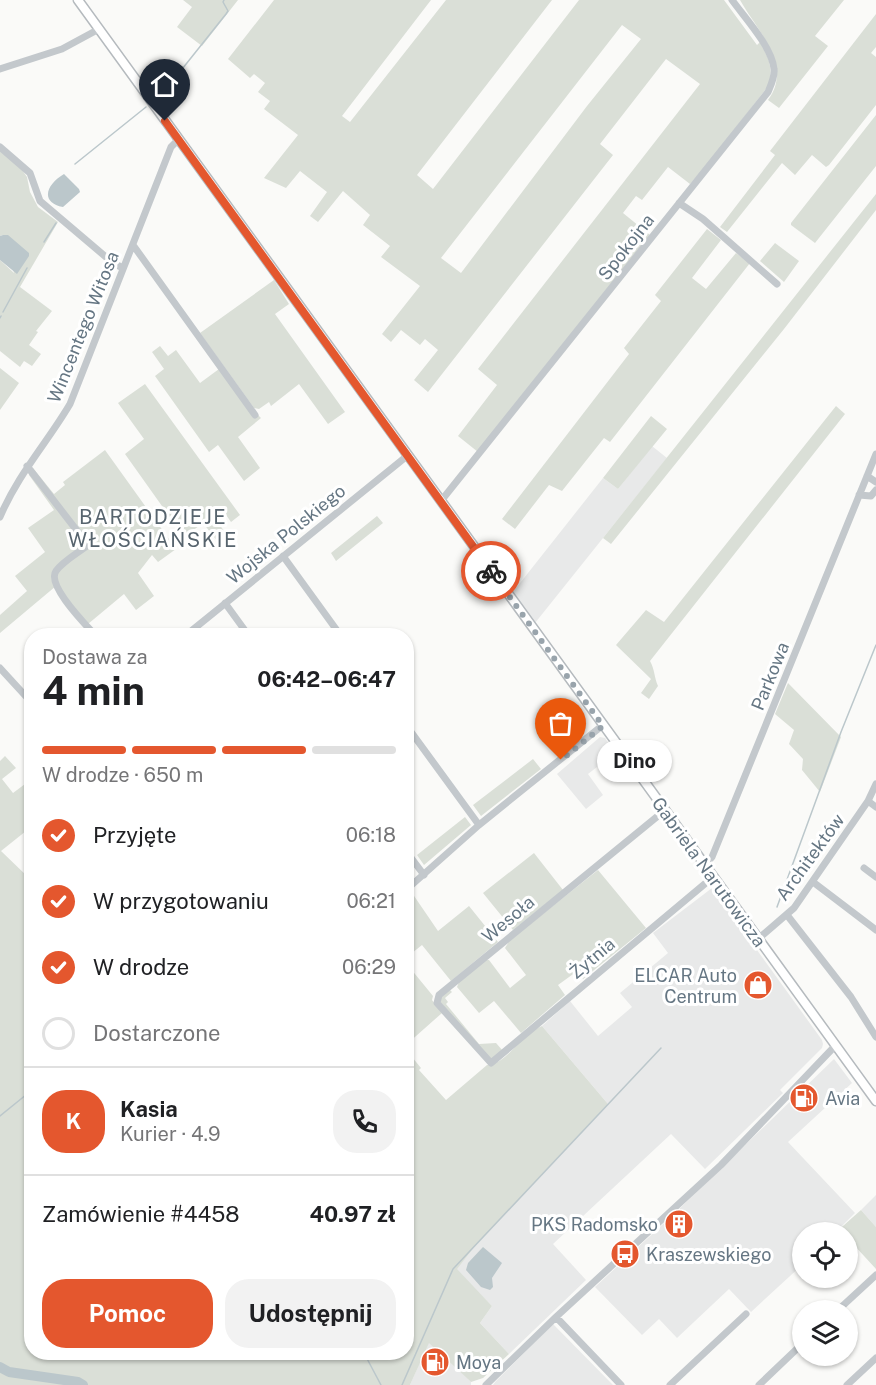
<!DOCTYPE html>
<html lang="pl">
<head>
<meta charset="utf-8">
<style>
	:root { --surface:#fff; --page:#f2f2f2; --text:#202124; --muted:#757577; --line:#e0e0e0; --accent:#e4572e }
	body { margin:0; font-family:"Public Sans",sans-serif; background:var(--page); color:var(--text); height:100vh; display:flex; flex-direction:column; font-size:22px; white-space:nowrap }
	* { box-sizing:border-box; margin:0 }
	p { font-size:20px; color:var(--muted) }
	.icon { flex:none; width:33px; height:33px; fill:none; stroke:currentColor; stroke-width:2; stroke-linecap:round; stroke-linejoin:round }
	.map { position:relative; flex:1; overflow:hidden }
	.panel { position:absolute; left:24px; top:628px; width:390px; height:732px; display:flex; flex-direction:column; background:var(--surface); border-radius:24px; box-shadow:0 2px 4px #0004 }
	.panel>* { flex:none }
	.controls { position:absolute; left:792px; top:1222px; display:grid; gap:12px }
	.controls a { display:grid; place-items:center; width:66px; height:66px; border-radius:50%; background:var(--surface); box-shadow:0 2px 4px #0004; font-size:30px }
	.pin { position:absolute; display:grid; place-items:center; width:51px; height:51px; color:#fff; margin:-62px -26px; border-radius:50% 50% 50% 0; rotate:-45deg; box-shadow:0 0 6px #0007 }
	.pin .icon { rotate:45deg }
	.courier { position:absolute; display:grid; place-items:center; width:60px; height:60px; margin:-30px; border:4px solid #e4572e; border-radius:50%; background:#fff; color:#222; box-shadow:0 2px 8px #0007 }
	.bubble { position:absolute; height:42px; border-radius:21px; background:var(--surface); box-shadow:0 2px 4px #0004; font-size:20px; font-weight:700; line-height:42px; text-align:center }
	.headline em { font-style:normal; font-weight:700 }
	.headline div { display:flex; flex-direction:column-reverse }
	.headline { display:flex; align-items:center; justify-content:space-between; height:102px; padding:0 18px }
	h1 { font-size:39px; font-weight:700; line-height:45px }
	.bar { display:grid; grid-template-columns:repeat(4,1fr); gap:9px 6px; align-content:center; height:72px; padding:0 18px }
	.bar i { height:8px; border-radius:4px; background:var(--line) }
	.bar .selected { background:var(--accent) }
	.bar p { grid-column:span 4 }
	.line { display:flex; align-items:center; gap:15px; padding:0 18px; border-top:2px solid var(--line) }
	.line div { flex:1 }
	.round { display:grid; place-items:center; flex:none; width:63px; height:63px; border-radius:24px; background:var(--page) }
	ol { padding:0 18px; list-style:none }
	li { display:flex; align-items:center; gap:18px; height:66px }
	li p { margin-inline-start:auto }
	li .icon { padding:6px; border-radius:50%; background:var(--accent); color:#fff; stroke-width:4 }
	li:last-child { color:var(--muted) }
	li i { width:33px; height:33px; border:3px solid var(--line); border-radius:50% }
	.primary-button { display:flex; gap:12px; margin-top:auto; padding:12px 18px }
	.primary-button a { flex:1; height:69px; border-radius:24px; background:var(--accent); color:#fff; font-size:24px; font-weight:700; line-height:69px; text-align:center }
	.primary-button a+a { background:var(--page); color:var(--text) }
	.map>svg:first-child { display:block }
	.built { fill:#e8e9e9 }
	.green { fill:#dadfd7; fill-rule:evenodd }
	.water { fill:#bbc7cb }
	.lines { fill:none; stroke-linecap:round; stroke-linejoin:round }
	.stream { stroke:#bbc7cb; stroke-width:1.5 }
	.river { stroke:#bbc7cb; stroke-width:10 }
	.major-casing { stroke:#b5babe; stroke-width:11 }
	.minor { stroke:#c3c8cc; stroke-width:7 }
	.major { stroke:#fff; stroke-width:8 }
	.done { stroke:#99a4ac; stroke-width:6; stroke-dasharray:0 10.8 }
	.route { stroke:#e4572e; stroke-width:8 }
	.labels { text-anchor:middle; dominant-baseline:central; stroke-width:6; stroke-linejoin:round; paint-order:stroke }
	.street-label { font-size:18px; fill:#657683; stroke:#fff }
	.poi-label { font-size:18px; fill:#657683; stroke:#fff; text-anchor:start }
	.neighbourhood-label { font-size:20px; letter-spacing:1.5px; fill:#57646e; stroke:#fff }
</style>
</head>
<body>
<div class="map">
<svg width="876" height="1385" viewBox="0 0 876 1385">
	<rect width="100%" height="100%" fill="#fafaf8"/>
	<path class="built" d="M652,446l15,12 -132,165 -22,-31 90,-114 15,11z
		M600,737l5,1 10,15 -27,21 15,21 -17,14 -29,-35z
		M712,888l110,152 1,4 -1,4 -42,42 3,3 -78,76 -34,-35 -118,110 33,36 -77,74 -29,-31 12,-17 -36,-37 19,-23 133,-142 -66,-78 28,-25 28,35 34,-29 -12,-14 48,-40 -15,-20z
		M834,1059l18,24 -64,59 67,71 -20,20h-33v32l-51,47 -22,-23 -52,49 -18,-19 -17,16 -47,-48 82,-76z
		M876,1195v32l-15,-17z
		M553,1324l60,61h-120l3,-4z
		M429,1342l42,40v3h-61z"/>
	<path class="green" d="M183,0h55l-36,46 -25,-19 15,-20z
		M274,0h157l-89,116 8,6 96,-122h106l-135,175 16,14 146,-189h145l33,45 3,-3c9,17 13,24 9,43l-63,81 -16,18 -22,-17 -26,33 -6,-4 -13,17 27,22 -172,217 -20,-16 39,-51 -19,-16 222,-285 -34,-25 -66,85 13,11 -185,237 -14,-12 24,-30 -13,-11 -5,6 -19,-15 -10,12 -9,-8 38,-48 -39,-29 9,-11 -27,-21 7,-10 -27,-24 -25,31 -8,-6 17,-24 -27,-21 -14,17 -22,-10 34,-43 -34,-26 6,-8 -12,-9 7,-9 -11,-9 -4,4 -22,-19zM622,25l19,14 -54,67 -126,167 -20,-15z
		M740,0h104l-29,36 13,10 -49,62 -11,-8c26,-34 -12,-71 -28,-100z
		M876,14v33l-5,6 5,4v48l-47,60 -3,2 -14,-12 -17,20 -13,-12 -55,69 -7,-5 55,-72 -5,-4z
		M876,115v51l-61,77 -24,-18v-2z
		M0,151l20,16 7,10 3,15 8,15 20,15 -38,65 32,24 -16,20 2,1 -9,13 12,9 -9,12 -8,-5 -4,6 -20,-16v-91l14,13 -11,-38 -3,1z
		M876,194v16l-92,119 -173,215 -8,-6z
		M707,229l14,11 -29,38 14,11 30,-36 14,10 -140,179 -6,-4 -42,53 -13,-6 -34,44 -13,-10 127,-165 -5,-6 37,-47 -6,-6z
		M775,243l24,18 -15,21 -24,-21z
		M274,280l15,24 -14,10 70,98 -17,12 -29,-40 -28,22 -2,-4 -10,7 -5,-1 -54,-75z
		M160,346l8,10 8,-6 24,33 19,-14 36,49 3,-3 3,3 -23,19 22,31 -16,13 -26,-36 -9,7 -54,-76 9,-7 -12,-17z
		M0,368l19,15 -19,27z
		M145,384l95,131 -9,7 -11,-16 -9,7 16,22 -9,7 -15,-19 -19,14 -59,-83 19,-15 -26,-36z
		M836,406l9,8 -195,247c5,9 4,16 8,25l-9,13 -8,-6 10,-14 -35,-34 30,-35 18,12z
		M651,416l16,13 -49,60 -15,-11z
		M105,450l71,99 -18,13 -6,-7 -14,18 16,23 -18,14 -12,-16 -36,30 -32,-38 -56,47v-18l27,-24 -12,-15 30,-24 -17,-24 26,-18 -25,-35 4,-7 21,26 11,-9 -2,-3z
		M377,516l6,7 -47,38 -5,-8z
		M788,683l53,54 -21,55 -18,-22 1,-11 -14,-15 5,-14 -19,-16z
		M5,756l11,12 -14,11 11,14 12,-9 6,8v35l-30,24 27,26 3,-3 1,479h374l1,-302 14,17 -2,2 27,30 41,-35c19,-2 28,-21 42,-32 4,-3 9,-5 13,-7l66,78 -133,142 -18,23 35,37 -12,17 29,31 -26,24 -12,4 -42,-39 -19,42h-410v-624z
		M533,759l8,10 -60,47 -8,-11z
		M465,817l6,8 -47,40 -7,-10z
		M534,853l29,37 -50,40 -30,-37z
		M598,870l48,58 -63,51 -7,-7 -18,13 7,10 -44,38 -27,-32 -15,12 -22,-26 2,-5 26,-22h4l21,28 16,-13 -21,-27 5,-8z
		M410,890l28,41 31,-25 29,36 -47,39 -29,-36 -15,12v-64z
		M406,963l27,33 -1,4 10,13 -35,31z
		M450,990l2,2 -7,6 3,4 -2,2 33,40 17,-1 7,8 -10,8 -6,-2 -46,-54v-6z
		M861,1210l15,17v42l-23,-25 -5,5v-16h-13z"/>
	<path class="water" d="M64,174l15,15 1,3 -17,15c-24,-5 -16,-23 1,-33z
		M3,235h5l21,18v3l-12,18 -17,-14v-24z
		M483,1247l19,16 -10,15 1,9 -3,3 -9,-3 -15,-17 2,-7z"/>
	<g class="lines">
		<path class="stream" d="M159,98l67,-84 2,-3 -5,-9 1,-2
			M75,164l71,-57
			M44,242l12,-19
			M3,312l24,-44
			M0,318l1,-2
			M777,907l64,-175 35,-87
			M0,1116l32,-26
			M364,1353l17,32
			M402,1385l51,-116 208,-221"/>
		<path class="river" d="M0,1367l9,5 69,10 5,3"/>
		<g class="major-casing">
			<path id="major" d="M78,0l798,1101"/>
		</g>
		<path class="minor" d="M0,69l62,-20 37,-20
			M0,147l30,26 10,28 73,62 10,5
			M679,203l24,16 74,65
			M133,245l122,170
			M27,466l61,79c-10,8 -25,16 -32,26 -10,14 30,54 40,65
			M867,476l9,6
			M859,495l12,1 5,-6
			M441,501l327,-409c3,-7 7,-15 6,-23 -2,-22 -29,-51 -42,-69
			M0,517c18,-43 47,-74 70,-113l101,-257 8,-8
			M283,556l58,80
			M225,603l24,33
			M185,636l222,-180
			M0,668l32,35
			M406,725l73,100
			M868,801l8,6
			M664,811l-225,184 -2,8 54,60 222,-186
			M406,851l18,24
			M705,865l7,-8 164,-403
			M864,868l12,9
			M813,882l63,48
			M406,890l73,-65 124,-100
			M787,915l64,82 25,40
			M758,939l36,-31 74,-107 8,-17
			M837,1311l39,-36
			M556,1317l65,68
			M486,1385l70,-68 165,-152 114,-119
			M670,1385l76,-71
			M759,1385l43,-41
			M847,1385l29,-27"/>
		<use href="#major" class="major"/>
	</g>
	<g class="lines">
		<path class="done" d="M491,571l112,155 -42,34"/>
		<path class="route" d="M165,121l326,450"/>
	</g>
	<defs>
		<g id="shop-disc" transform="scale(1.5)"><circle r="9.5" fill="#e4572e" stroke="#fff"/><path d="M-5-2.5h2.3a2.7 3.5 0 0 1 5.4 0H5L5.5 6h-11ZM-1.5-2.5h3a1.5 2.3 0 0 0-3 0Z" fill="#fff"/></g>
		<g id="fuel-disc" transform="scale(1.5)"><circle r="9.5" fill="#e4572e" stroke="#fff"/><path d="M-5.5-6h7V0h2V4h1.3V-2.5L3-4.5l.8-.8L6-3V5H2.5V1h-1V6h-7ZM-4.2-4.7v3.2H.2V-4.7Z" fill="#fff"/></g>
		<g id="building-disc" transform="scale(1.5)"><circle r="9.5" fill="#e4572e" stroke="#fff"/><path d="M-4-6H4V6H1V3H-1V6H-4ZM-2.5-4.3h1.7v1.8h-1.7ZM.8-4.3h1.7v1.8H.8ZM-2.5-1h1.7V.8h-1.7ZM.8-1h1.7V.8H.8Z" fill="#fff"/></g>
		<g id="bus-disc" transform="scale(1.5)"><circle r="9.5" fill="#e4572e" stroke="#fff"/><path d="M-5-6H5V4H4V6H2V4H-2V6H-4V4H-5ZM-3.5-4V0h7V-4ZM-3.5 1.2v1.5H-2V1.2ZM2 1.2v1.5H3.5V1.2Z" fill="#fff"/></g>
	</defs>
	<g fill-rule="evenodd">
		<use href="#shop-disc" x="758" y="985"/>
		<use href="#fuel-disc" x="804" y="1098"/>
		<use href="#building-disc" x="679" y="1224"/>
		<use href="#bus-disc" x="625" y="1254"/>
		<use href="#fuel-disc" x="435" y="1362"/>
	</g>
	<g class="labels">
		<g class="street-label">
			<text transform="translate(626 247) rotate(-52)">Spokojna</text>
			<text transform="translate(83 327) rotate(-68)">Wincentego Witosa</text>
			<text transform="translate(286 534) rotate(-39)">Wojska Polskiego</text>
			<text transform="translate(770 676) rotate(-68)">Parkowa</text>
			<text transform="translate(810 857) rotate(-54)">Architektów</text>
			<text transform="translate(709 872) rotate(54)">Gabriela Narutowicza</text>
			<text transform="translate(508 919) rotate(-40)">Wesoła</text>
			<text transform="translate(592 958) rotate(-40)">Żytnia</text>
		</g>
		<g class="poi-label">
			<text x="737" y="975" text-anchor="end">ELCAR Auto<tspan x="737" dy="21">Centrum</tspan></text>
			<text x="825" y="1098">Avia</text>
			<text x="658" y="1224" text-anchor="end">PKS Radomsko</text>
			<text x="646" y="1254">Kraszewskiego</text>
			<text x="456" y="1362">Moya</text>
		</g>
		<g class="neighbourhood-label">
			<text x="153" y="517">BARTODZIEJE<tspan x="153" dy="23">WŁOŚCIAŃSKIE</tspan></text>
		</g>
	</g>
</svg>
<div class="controls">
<a><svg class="icon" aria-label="locate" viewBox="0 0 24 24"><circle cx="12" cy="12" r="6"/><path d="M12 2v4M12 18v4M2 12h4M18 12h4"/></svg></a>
<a><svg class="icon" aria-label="layers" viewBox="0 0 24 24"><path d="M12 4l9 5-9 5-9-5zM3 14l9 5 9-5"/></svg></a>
</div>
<div class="pin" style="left:561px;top:760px;background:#ea580c"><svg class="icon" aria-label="bag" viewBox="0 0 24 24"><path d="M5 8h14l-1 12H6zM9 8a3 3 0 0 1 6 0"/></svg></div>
<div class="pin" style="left:165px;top:121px;background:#1f2937"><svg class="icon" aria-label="home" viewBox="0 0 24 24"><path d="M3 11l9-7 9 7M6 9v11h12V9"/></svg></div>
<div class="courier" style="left:491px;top:571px"><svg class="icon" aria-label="bike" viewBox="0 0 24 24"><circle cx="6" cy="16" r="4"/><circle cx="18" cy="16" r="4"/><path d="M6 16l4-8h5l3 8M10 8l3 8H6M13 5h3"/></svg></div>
<div class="bubble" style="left:597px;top:740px;width:75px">Dino</div>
<section class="panel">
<div class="headline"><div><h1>4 min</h1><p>Dostawa za</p></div><em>06:42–06:47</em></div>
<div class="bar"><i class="selected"></i><i class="selected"></i><i class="selected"></i><i></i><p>W drodze · 650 m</p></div>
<ol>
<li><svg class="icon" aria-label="check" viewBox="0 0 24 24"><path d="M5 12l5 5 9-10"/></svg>Przyjęte<p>06:18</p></li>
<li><svg class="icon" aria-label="check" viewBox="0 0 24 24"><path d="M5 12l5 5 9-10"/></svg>W przygotowaniu<p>06:21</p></li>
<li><svg class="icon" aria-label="check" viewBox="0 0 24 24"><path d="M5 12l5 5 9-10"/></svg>W drodze<p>06:29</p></li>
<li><i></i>Dostarczone</li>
</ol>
<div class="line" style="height:108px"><b class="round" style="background:var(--accent);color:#fff">K</b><div><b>Kasia</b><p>Kurier · 4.9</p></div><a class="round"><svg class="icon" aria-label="phone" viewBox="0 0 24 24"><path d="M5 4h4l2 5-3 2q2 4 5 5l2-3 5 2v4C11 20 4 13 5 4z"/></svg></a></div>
<div class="line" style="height:78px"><div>Zamówienie #4458</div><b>40.97 zł</b></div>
<div class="primary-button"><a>Pomoc</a><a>Udostępnij</a></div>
</section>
</div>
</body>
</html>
